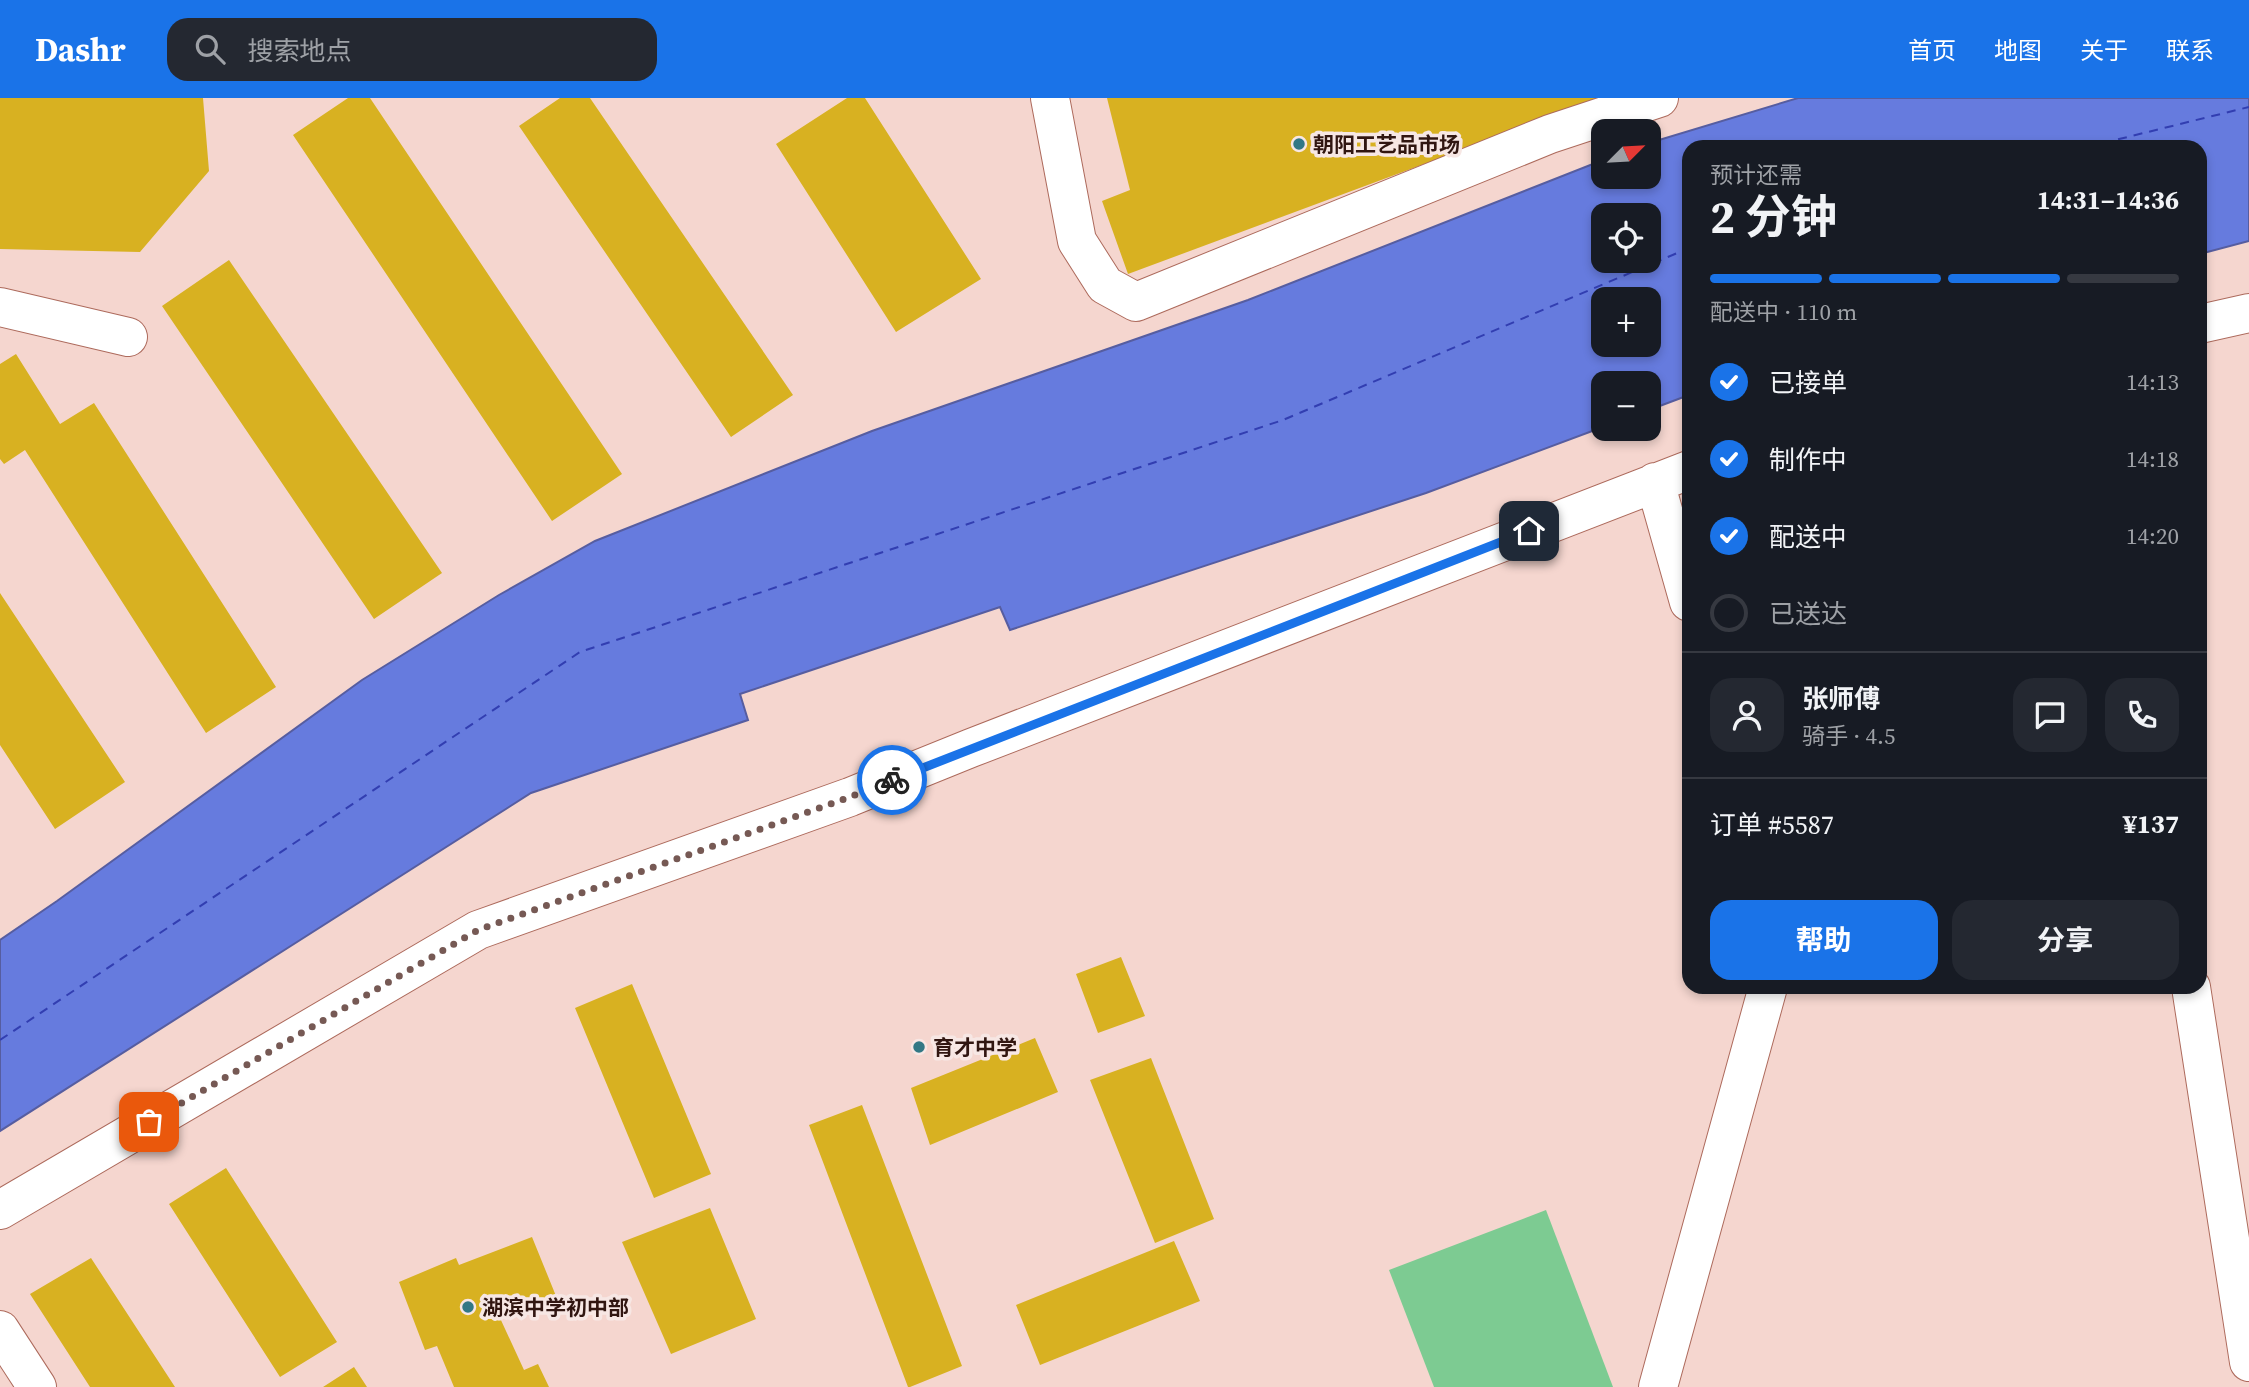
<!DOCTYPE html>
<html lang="zh">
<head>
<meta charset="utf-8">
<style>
	:root { --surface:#171b24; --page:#242831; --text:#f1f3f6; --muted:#9ea1a6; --line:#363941; --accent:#1a73e8 }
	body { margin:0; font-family:"Source Serif 4","Noto Sans SC",serif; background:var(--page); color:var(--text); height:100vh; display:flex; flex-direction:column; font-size:26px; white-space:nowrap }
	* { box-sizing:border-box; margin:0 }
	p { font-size:23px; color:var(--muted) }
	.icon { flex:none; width:38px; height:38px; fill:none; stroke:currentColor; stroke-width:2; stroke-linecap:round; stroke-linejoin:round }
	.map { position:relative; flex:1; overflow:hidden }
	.drawer { position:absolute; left:1682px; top:42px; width:525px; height:854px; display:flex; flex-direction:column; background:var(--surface); border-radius:21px; box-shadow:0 4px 10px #0003 }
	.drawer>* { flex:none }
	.needle { width:46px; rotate:66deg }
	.buttons { position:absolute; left:1591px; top:21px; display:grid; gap:14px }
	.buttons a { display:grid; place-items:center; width:70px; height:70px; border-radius:14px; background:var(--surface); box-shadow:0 4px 10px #0003; font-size:35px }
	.pin { position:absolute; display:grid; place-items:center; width:60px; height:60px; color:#fff; margin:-30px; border-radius:14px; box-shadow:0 4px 10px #0006 }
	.courier { position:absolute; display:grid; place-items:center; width:70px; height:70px; margin:-35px; border:5px solid #1a73e8; border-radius:50%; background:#fff; color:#222; box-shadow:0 2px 9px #0007 }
	.headline em { font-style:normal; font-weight:700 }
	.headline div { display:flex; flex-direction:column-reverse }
	.headline { display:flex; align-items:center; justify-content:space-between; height:119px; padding:0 28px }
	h1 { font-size:46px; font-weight:700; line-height:52px }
	.bar { display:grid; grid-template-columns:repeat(4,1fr); gap:10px 7px; align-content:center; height:84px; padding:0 28px }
	.bar i { height:9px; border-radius:5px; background:var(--line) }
	.bar .current { background:var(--accent) }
	.bar p { grid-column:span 4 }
	.line { display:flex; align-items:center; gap:18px; padding:0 28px; border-top:2px solid var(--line) }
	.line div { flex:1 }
	.round { display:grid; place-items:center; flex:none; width:74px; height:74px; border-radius:21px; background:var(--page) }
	ol { padding:0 28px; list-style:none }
	li { display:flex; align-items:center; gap:21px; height:77px }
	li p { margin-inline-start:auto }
	li .icon { padding:7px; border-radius:50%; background:var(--accent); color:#fff; stroke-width:4 }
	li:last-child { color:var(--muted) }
	li i { width:38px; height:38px; border:4px solid var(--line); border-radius:50% }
	.cta { display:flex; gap:14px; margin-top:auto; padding:14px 28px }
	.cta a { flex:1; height:80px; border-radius:21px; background:var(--accent); color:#fff; font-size:28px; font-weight:700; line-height:80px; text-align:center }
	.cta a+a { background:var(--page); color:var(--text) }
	header { display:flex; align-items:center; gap:42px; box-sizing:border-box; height:98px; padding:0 35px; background:var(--accent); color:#fff }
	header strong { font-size:33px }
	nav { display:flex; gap:38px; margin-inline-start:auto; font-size:24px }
	.search { width:490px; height:63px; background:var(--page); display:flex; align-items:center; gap:18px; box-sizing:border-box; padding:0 24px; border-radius:21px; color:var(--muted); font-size:26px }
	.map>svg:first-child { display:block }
	.green { fill:#7dcb92 }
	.water { fill:#667bde; stroke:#565da0; stroke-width:2; fill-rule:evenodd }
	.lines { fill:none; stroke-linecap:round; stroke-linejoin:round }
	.ferry { stroke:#323eb1; stroke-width:2; stroke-dasharray:9 7; stroke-linecap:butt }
	.building { fill:#d8b121 }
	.minor-casing { stroke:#ad6a5c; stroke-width:40 }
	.minor { stroke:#fff; stroke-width:38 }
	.done { stroke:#765954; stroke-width:7; stroke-dasharray:0 12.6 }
	.route { stroke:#1a73e8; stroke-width:9 }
	.poi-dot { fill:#327885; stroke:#f7e7e4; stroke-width:2.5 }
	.labels { text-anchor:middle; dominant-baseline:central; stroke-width:7; stroke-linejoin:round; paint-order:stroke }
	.poi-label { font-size:21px; font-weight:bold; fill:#311611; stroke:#f7e7e4; text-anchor:start }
</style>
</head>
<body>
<header>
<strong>Dashr</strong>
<div class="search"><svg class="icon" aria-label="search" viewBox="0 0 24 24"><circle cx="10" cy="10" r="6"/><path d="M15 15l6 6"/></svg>搜索地点</div>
<nav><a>首页</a><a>地图</a><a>关于</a><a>联系</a></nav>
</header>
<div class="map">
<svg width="2249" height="1289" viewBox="0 0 2249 1289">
	<rect width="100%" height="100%" fill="#f5d6cf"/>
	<path class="green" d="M1546,1112l67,177h-179l-45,-117z"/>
	<path class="water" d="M1798,0h451v143l-49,13v-107h-511v248l-40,15 -1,-27h-45v44l-177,66 -416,137 -10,-23 -260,87 8,26 -217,73 -531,338v-191l57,-39 305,-221 137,-85 96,-54 277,-110 376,-131 355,-140v17h45l1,-34zM1603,117h45v46h-45zM1603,201h45v46h-45z"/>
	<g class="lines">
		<path class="ferry" d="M2087,49l162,-40
			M0,942l580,-388 703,-232 406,-172"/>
	</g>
	<path class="building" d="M0,0h203l6,73 -69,81 -140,-3z
		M348,0h22l252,376 -70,47 -259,-386z
		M560,0h30l203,297 -62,42 -212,-311z
		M847,0h18l116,181 -85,53 -120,-188z
		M1107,0h495l-474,176 -26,-73 28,-11z
		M229,162l213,313 -68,46 -212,-313z
		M16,256l44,70 34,-21 182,284 -70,46 -181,-283 -21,14 -4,-5v-95z
		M0,495l125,189 -70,47 -55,-84z
		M1121,859l24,59 -47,17 -22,-59z
		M632,886l79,190 -57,24 -79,-190z
		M1035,940l23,54 -128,53 -19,-57z
		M1151,960l63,161 -59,24 -65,-163z
		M862,1007l100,261 -52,21h-2l-99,-262z
		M226,1070l111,174 -57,35 -111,-173z
		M710,1110l46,111 -85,35 -49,-112z
		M532,1139l24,59 -56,22 24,52 14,-6 11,23h-95l-17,-41 -12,4 -26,-68 57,-24 3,7z
		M1174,1143l26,60 -160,64 -24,-60z
		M91,1160l84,129h-85l-60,-93z
		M354,1269l13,20h-44z"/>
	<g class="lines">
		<g class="minor-casing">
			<path id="minor" d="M1050,0l27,143 28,44 31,17 414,-168 109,-36
				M0,209l128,30
				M2200,226l49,-11
				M1655,384l34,120
				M2191,889l58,375
				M0,1112l478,-280 372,-133 121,-49 718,-278
				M0,1232l37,57
				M1658,1289l110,-400"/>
		</g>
		<use href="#minor" class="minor"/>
	</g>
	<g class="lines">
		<path class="done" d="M149,1024l329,-192 372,-133 42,-17"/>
		<path class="route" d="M892,682l637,-249"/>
	</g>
	<g class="poi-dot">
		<circle cx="1299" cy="46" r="7"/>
		<circle cx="919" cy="949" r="7"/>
		<circle cx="468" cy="1209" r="7"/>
	</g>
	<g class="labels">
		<g class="poi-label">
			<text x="1313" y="46">朝阳工艺品市场</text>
			<text x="933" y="949">育才中学</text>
			<text x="482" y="1209">湖滨中学初中部</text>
		</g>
	</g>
</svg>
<div class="buttons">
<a><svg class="needle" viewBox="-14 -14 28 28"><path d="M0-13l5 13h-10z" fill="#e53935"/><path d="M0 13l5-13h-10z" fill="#9ea1a6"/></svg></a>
<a><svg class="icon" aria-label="locate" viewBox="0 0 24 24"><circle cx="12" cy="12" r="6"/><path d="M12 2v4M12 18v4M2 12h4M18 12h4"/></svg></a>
<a>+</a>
<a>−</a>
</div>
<div class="pin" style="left:149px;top:1024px;background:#ea580c"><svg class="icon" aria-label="bag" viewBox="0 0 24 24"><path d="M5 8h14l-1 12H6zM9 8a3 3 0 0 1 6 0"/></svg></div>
<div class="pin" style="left:1529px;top:433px;background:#1f2937"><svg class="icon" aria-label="home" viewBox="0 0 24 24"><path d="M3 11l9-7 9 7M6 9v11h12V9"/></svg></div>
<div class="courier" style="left:892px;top:682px"><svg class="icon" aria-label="bike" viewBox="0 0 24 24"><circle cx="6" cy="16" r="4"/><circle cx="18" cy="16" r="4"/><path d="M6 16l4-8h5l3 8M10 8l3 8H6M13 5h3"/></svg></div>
<section class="drawer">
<div class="headline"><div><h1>2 分钟</h1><p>预计还需</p></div><em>14:31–14:36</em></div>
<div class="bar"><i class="current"></i><i class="current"></i><i class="current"></i><i></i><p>配送中 · 110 m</p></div>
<ol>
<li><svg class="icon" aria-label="check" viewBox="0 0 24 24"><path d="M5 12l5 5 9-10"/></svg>已接单<p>14:13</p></li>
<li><svg class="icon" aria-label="check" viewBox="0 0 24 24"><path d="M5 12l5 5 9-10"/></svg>制作中<p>14:18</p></li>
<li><svg class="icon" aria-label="check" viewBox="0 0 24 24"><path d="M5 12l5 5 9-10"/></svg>配送中<p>14:20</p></li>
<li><i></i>已送达</li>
</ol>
<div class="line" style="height:126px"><a class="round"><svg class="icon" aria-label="person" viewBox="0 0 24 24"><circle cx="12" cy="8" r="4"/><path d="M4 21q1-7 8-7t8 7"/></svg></a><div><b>张师傅</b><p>骑手 · 4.5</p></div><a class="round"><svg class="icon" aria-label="chat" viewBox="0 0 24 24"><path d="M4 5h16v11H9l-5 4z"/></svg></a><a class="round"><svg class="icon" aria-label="phone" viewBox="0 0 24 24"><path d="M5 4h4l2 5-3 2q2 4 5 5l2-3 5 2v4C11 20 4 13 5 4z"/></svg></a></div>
<div class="line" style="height:91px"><div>订单 #5587</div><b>¥137</b></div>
<div class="cta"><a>帮助</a><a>分享</a></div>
</section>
</div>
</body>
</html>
